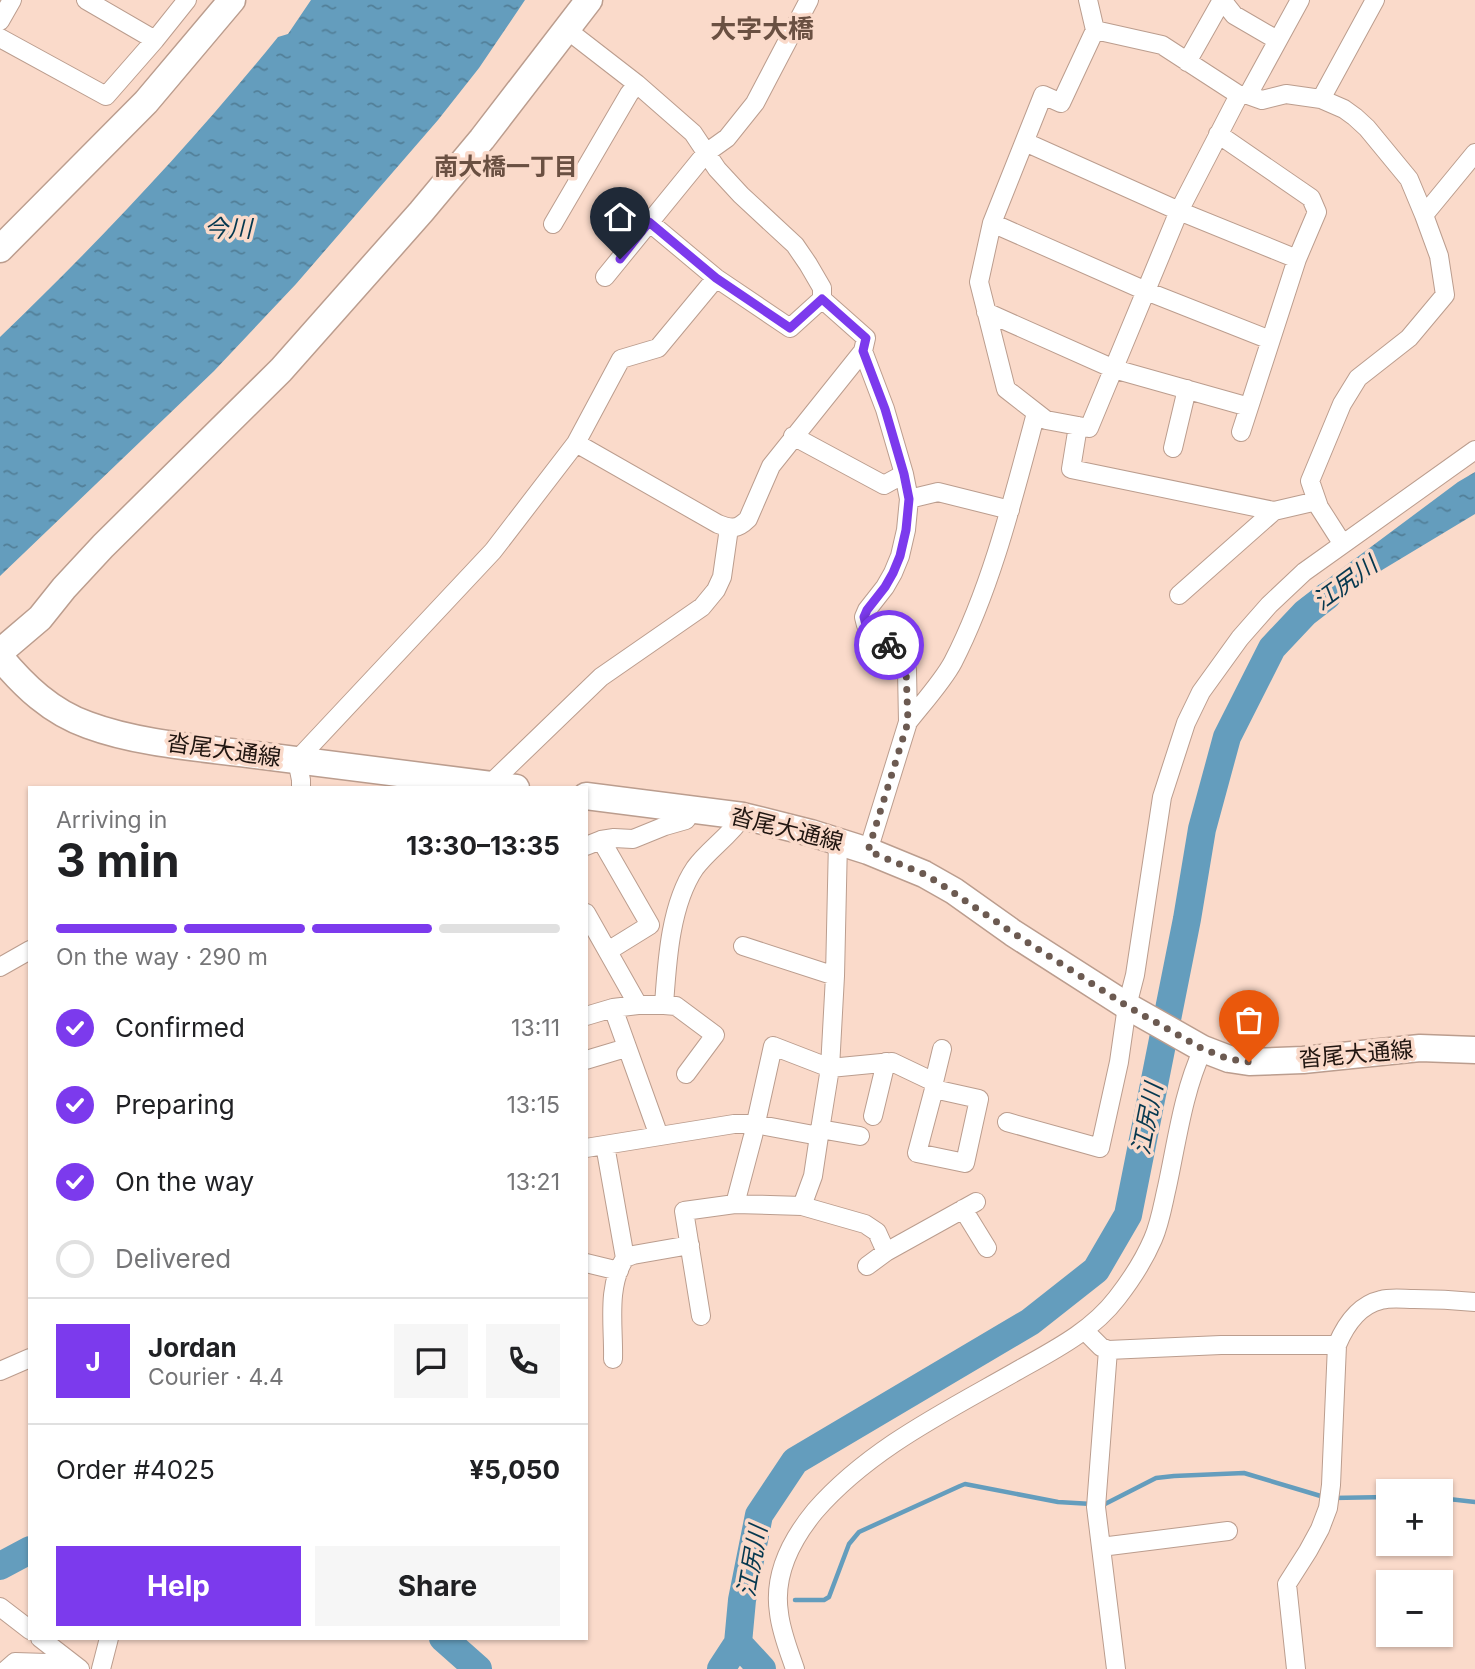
<!DOCTYPE html>
<html lang="en">
<head>
<meta charset="utf-8">
<style>
	:root { --surface:#fff; --page:#f6f6f6; --text:#202124; --muted:#757577; --line:#e0e0e0; --accent:#7c3aed }
	body { margin:0; font-family:Inter,"Noto Sans JP",sans-serif; background:var(--page); color:var(--text); height:100vh; display:flex; flex-direction:column; font-size:26px; white-space:nowrap }
	* { box-sizing:border-box; margin:0 }
	p { font-size:23px; color:var(--muted) }
	.icon { flex:none; width:38px; height:38px; fill:none; stroke:currentColor; stroke-width:2; stroke-linecap:round; stroke-linejoin:round }
	.map { position:relative; flex:1; overflow:hidden }
	.side { position:absolute; left:28px; top:786px; width:560px; height:854px; display:flex; flex-direction:column; background:var(--surface); border-radius:0px; box-shadow:0 2px 5px #0004 }
	.side>* { flex:none }
	.tools { position:absolute; left:1376px; top:1479px; display:grid; gap:14px }
	.tools a { display:grid; place-items:center; width:77px; height:77px; border-radius:0px; background:var(--surface); box-shadow:0 2px 5px #0004; font-size:35px }
	.pin { position:absolute; display:grid; place-items:center; width:60px; height:60px; color:#fff; margin:-72px -30px; border-radius:50% 50% 50% 0; rotate:-45deg; box-shadow:0 0 7px #0007 }
	.pin .icon { rotate:45deg }
	.courier { position:absolute; display:grid; place-items:center; width:70px; height:70px; margin:-35px; border:5px solid #7c3aed; border-radius:50%; background:#fff; color:#222; box-shadow:0 2px 9px #0007 }
	.overview em { font-style:normal; font-weight:700 }
	.overview div { display:flex; flex-direction:column-reverse }
	.overview { display:flex; align-items:center; justify-content:space-between; height:119px; padding:0 28px }
	h1 { font-size:46px; font-weight:700; line-height:52px }
	.bar { display:grid; grid-template-columns:repeat(4,1fr); gap:10px 7px; align-content:center; height:84px; padding:0 28px }
	.bar i { height:9px; border-radius:5px; background:var(--line) }
	.bar .current { background:var(--accent) }
	.bar p { grid-column:span 4 }
	.line { display:flex; align-items:center; gap:18px; padding:0 28px; border-top:2px solid var(--line) }
	.line div { flex:1 }
	.round { display:grid; place-items:center; flex:none; width:74px; height:74px; border-radius:0px; background:var(--page) }
	ol { padding:0 28px; list-style:none }
	li { display:flex; align-items:center; gap:21px; height:77px }
	li p { margin-inline-start:auto }
	li .icon { padding:7px; border-radius:50%; background:var(--accent); color:#fff; stroke-width:4 }
	li:last-child { color:var(--muted) }
	li i { width:38px; height:38px; border:4px solid var(--line); border-radius:50% }
	.cta { display:flex; gap:14px; margin-top:auto; padding:14px 28px }
	.cta a { flex:1; height:80px; border-radius:0px; background:var(--accent); color:#fff; font-size:28px; font-weight:700; line-height:80px; text-align:center }
	.cta a+a { background:var(--page); color:var(--text) }
	.map>svg:first-child { display:block }
	.water { fill:url(#water-ripples) }
	.lines { fill:none; stroke-linecap:round; stroke-linejoin:round }
	.stream { stroke:#649dbd; stroke-width:4.5 }
	.river { stroke:#649dbd; stroke-width:28 }
	.street-casing { stroke:#bb9d8e; stroke-width:20 }
	.secondary-casing { stroke:#bb9d8e; stroke-width:29 }
	.street { stroke:#fff; stroke-width:18 }
	.secondary { stroke:#fff; stroke-width:26 }
	.done { stroke:#6c5a51; stroke-width:7; stroke-dasharray:0 12.6 }
	.route { stroke:#7c3aed; stroke-width:9 }
	.labels { text-anchor:middle; dominant-baseline:central; stroke-width:7; stroke-linejoin:round; paint-order:stroke }
	.street-label { font-size:23px; fill:#201510; stroke:#fadaca }
	.neighbourhood-label { font-size:24px; font-weight:bold; fill:#6a5042; stroke:#fadaca }
	.water-label { font-size:24px; font-style:italic; fill:#05384f; stroke:#fadaca }
	.quarter-label { font-size:26px; font-weight:bold; fill:#6a5042; stroke:#fadaca }
</style>
</head>
<body>
<div class="map">
<svg width="1475" height="1669" viewBox="0 0 1475 1669">
	<defs>
		<pattern id="water-ripples" width="26" height="14" patternUnits="userSpaceOnUse" patternTransform="scale(1.75)"><rect width="26" height="14" fill="#649dbd"/><path d="M2 4q2-2 4 0t4 0M15 11q2-2 4 0t4 0" fill="none" stroke="#527f98"/></pattern>
	</defs>
	<rect width="100%" height="100%" fill="#fadaca"/>
	<path class="water" d="M311,0h214l-46,68 -41,52 -142,164 -82,87 -214,205v-239c98,-94 192,-194 278,-300l10,-3z
		M1475,472v42l-206,124 32,-39 157,-117z"/>
	<g class="lines">
		<path class="stream" d="M1332,1498l56,-1
			M1440,1498l35,4
			M1101,1504h4l51,-26 18,-2 70,-3 80,24
			M795,1600h29l5,-3 20,-53 10,-12 101,-46 5,-2 93,18 34,2"/>
		<path class="river" d="M0,1566l30,-16
			M443,1638l35,31
			M738,1643l24,26
			M721,1669l17,-26 4,-43 17,-85 36,-54 235,-139 66,-52 32,-55 59,-296 15,-90 25,-92 45,-89 33,-35 22,-17"/>
		<g class="street-casing">
			<path id="street" d="M86,0l69,40
				M1088,0l7,30 -34,73 -18,-8 -51,128 -13,59 27,107 40,31 43,8 90,-217 60,-116
				M1222,0l12,15 43,25
				M0,21l12,-21
				M566,29l71,55 56,49 24,36 24,26 54,50 13,19 14,24v11l44,39 -3,13 -92,115 -23,53c-11,11 -17,10 -30,5l-142,-81 45,-84 37,-11 58,-70
				M1095,30l67,15 77,50h9l14,5 24,-6 35,5 23,10 11,8 12,11 42,51 15,36 15,41 6,39 -36,43 -51,40 -16,26 -32,77 9,26 23,36
				M0,38l106,58 49,-56 32,-40
				M1187,62l35,-62
				M1248,95l52,-95
				M1321,99l54,-99
				M1218,134l93,64 6,14 -20,47
				M1025,142l154,69 118,48 -56,173
				M1424,215l51,-62
				M649,222l67,56 74,50 32,-29
				M992,223l154,68 124,49
				M553,224l76,-130 8,-10
				M605,277l101,-124 21,-15 28,-35 54,-103
				M986,312l128,57 135,38
				M863,351l22,58 19,65 5,25 -3,31 -6,26 -7,17 -8,14 -18,23 -3,7 2,8 35,32 6,13 1,52 -40,129
				M1078,426l-7,43 203,42 43,-10
				M793,436l91,49 20,-11
				M1173,448l14,-59
				M909,499l29,-7 72,18
				M1179,595l95,-84
				M908,722c14,-18 35,-41 45,-60 39,-76 61,-167 83,-249
				M490,784l111,-107 101,-70 14,-17 6,-13 7,-49
				M301,788v-8l-4,-20 196,-209 83,-108
				M601,840l49,85 -42,26
				M586,846l15,-6 13,-2 19,1 32,-13 21,-6 7,-11
				M586,913l52,92
				M743,946l92,30
				M0,967l30,-17
				M664,1005l12,1 39,29 -29,39
				M613,1008l46,128
				M586,1016l27,-8 25,-3h26c3,-43 6,-100 31,-137 14,-19 35,-32 48,-52
				M586,1060l40,-12
				M934,1089l45,10 -14,64 -48,-10 17,-64v-7l8,-33
				M873,1116l13,-54
				M1007,1122l93,26 19,-86 8,-56 8,-31 27,-178 24,-74 15,-31 39,-54 29,-33 35,-33 171,-122
				M820,1129l40,7
				M605,1145l20,113c-19,29 -11,69 -12,101
				M586,1148l148,-24h21l64,12 11,-68 5,-92 3,-135
				M735,1204l18,-68 20,-90 57,22 62,-6 42,20
				M802,1206l11,-30 6,-40
				M963,1209l24,39
				M625,1258l8,-3 57,-10
				M586,1263l33,8
				M867,1266l19,-14
				M701,1316l-17,-105 51,-7 67,2 63,18 12,8 9,20 90,-50
				M1085,1331l16,16 7,3 113,-5h116
				M1108,1350l-12,157 20,162
				M0,1371l30,-13
				M1101,1547l127,-16
				M0,1607l30,23
				M40,1638l40,31
				M7,1669l8,-7 32,1 21,-3
				M101,1669l8,-31
				M795,1669c-6,-18 -14,-37 -16,-56 -6,-38 13,-74 36,-102 54,-62 130,-99 200,-139 37,-21 76,-40 102,-74 14,-18 27,-38 36,-59 7,-16 10,-35 14,-52 10,-46 16,-95 36,-138
				M1296,1669l-9,-85 21,-33 12,-22 8,-21 3,-23 6,-140c8,-19 22,-40 44,-45 10,-3 23,-1 33,-1 21,0 41,1 61,3"/>
		</g>
		<g class="secondary-casing">
			<path id="secondary" d="M0,249l146,-147 86,-102
				M0,652l40,-34 24,-30 39,-42 178,-176 140,-158 61,-73 107,-139
				M0,657c24,29 51,55 88,68 51,19 114,23 168,30 86,11 173,22 260,33
				M586,796l157,20 68,17 57,18 56,23 30,17 59,42 114,73 76,43 26,10 20,3 54,-2 117,-12 55,2"/>
		</g>
		<use href="#street" class="street"/>
		<use href="#secondary" class="secondary"/>
	</g>
	<g class="lines">
		<path class="done" d="M889,645l12,12 5,13 2,52 -40,129 56,23 15,9 74,50 114,73 76,43 26,10 20,3"/>
		<path class="route" d="M620,259l29,-37 67,56 74,50 32,-29 44,39 -3,13 22,58 19,65 5,25 -3,31 -6,26 -7,17 -8,14 -18,23 -3,7 2,8 7,8 16,12"/>
	</g>
	<g class="labels">
		<g class="street-label">
			<text transform="translate(224 750) rotate(8)">沓尾大通線</text>
			<text transform="translate(787 829) rotate(14)">沓尾大通線</text>
			<text transform="translate(1356 1054) rotate(-5)">沓尾大通線</text>
		</g>
		<g class="neighbourhood-label">
			<text x="506" y="166">南大橋一丁目</text>
		</g>
		<g class="water-label">
			<text x="228" y="228">今川</text>
			<text transform="translate(1345 583) rotate(-36)">江尻川</text>
			<text transform="translate(1147 1119) rotate(-79)">江尻川</text>
			<text transform="translate(752 1561) rotate(-80)">江尻川</text>
		</g>
		<g class="quarter-label">
			<text x="762" y="28">大字大橋</text>
		</g>
	</g>
</svg>
<div class="tools">
<a>+</a>
<a>−</a>
</div>
<div class="pin" style="left:1249px;top:1062px;background:#ea580c"><svg class="icon" aria-label="bag" viewBox="0 0 24 24"><path d="M5 8h14l-1 12H6zM9 8a3 3 0 0 1 6 0"/></svg></div>
<div class="pin" style="left:620px;top:259px;background:#1f2937"><svg class="icon" aria-label="home" viewBox="0 0 24 24"><path d="M3 11l9-7 9 7M6 9v11h12V9"/></svg></div>
<div class="courier" style="left:889px;top:645px"><svg class="icon" aria-label="bike" viewBox="0 0 24 24"><circle cx="6" cy="16" r="4"/><circle cx="18" cy="16" r="4"/><path d="M6 16l4-8h5l3 8M10 8l3 8H6M13 5h3"/></svg></div>
<section class="side">
<div class="overview"><div><h1>3 min</h1><p>Arriving in</p></div><em>13:30–13:35</em></div>
<div class="bar"><i class="current"></i><i class="current"></i><i class="current"></i><i></i><p>On the way · 290 m</p></div>
<ol>
<li><svg class="icon" aria-label="check" viewBox="0 0 24 24"><path d="M5 12l5 5 9-10"/></svg>Confirmed<p>13:11</p></li>
<li><svg class="icon" aria-label="check" viewBox="0 0 24 24"><path d="M5 12l5 5 9-10"/></svg>Preparing<p>13:15</p></li>
<li><svg class="icon" aria-label="check" viewBox="0 0 24 24"><path d="M5 12l5 5 9-10"/></svg>On the way<p>13:21</p></li>
<li><i></i>Delivered</li>
</ol>
<div class="line" style="height:126px"><b class="round" style="background:var(--accent);color:#fff">J</b><div><b>Jordan</b><p>Courier · 4.4</p></div><a class="round"><svg class="icon" aria-label="chat" viewBox="0 0 24 24"><path d="M4 5h16v11H9l-5 4z"/></svg></a><a class="round"><svg class="icon" aria-label="phone" viewBox="0 0 24 24"><path d="M5 4h4l2 5-3 2q2 4 5 5l2-3 5 2v4C11 20 4 13 5 4z"/></svg></a></div>
<div class="line" style="height:91px"><div>Order #4025</div><b>¥5,050</b></div>
<div class="cta"><a>Help</a><a>Share</a></div>
</section>
</div>
</body>
</html>
